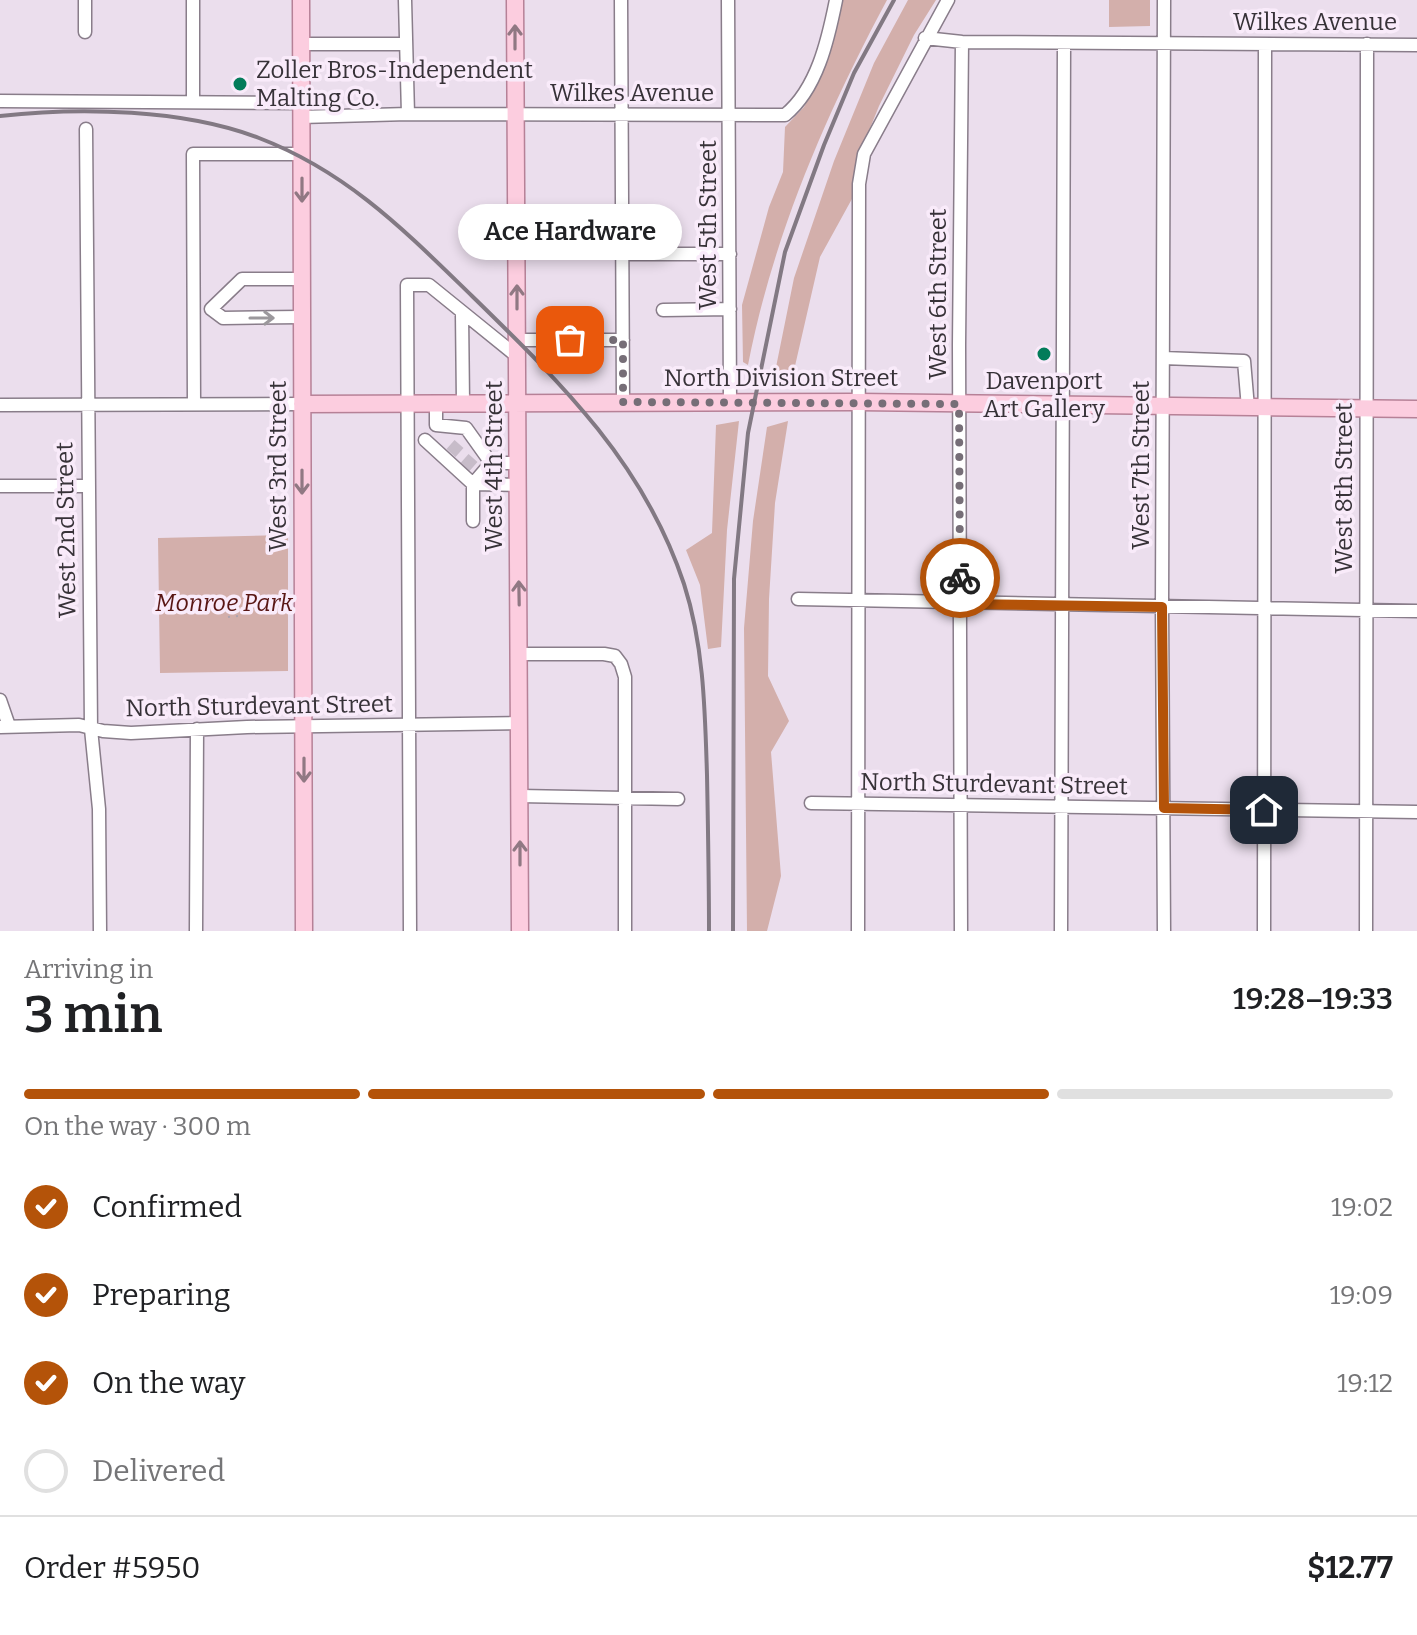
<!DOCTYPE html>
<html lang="en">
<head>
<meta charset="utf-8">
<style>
	:root { --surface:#fff; --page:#f2f2f2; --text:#202124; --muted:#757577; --line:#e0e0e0; --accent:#b45309 }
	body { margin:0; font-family:Bitter,serif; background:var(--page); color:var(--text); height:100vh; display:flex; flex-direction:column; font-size:30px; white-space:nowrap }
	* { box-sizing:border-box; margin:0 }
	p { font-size:26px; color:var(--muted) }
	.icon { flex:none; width:44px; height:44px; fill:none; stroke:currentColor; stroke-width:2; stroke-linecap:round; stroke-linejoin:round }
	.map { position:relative; height:931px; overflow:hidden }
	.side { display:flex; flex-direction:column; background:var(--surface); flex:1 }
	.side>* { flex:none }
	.pin { position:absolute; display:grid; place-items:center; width:68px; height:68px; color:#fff; margin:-34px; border-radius:16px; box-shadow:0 4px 12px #0006 }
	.courier { position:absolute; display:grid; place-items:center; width:80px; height:80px; margin:-40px; border:6px solid #b45309; border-radius:50%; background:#fff; color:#222; box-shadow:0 2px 10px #0007 }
	.bubble { position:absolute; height:56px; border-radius:28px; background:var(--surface); box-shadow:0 4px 12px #0003; font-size:26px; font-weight:600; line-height:56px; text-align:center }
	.overview em { font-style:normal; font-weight:600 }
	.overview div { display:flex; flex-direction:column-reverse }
	.overview { display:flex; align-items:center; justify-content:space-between; height:136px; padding:0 24px }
	h1 { font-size:52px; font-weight:600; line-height:60px }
	.bar { display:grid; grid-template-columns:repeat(4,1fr); gap:12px 8px; align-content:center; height:96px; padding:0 24px }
	.bar i { height:10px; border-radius:6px; background:var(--line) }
	.bar .on { background:var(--accent) }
	.bar p { grid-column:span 4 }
	.line { display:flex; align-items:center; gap:20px; padding:0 24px; border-top:2px solid var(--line) }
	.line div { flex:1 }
	ol { padding:0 24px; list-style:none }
	li { display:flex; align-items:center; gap:24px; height:88px }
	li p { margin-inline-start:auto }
	li .icon { padding:8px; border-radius:50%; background:var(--accent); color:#fff; stroke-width:4 }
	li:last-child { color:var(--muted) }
	li i { width:44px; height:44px; border:4px solid var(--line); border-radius:50% }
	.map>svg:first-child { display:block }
	.green { fill:#d3afab }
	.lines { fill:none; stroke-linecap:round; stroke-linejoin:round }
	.minor-tunnel { stroke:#c7bcc9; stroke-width:12; stroke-dasharray:12 6; stroke-linecap:butt }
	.minor-casing { stroke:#897d8a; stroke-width:15 }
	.major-casing { stroke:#b68197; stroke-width:19 }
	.path { stroke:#ada3af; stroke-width:2; stroke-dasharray:2 6; stroke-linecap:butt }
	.minor { stroke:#fff; stroke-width:12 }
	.major { stroke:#fccddf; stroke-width:16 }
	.rail { stroke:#827983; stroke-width:4 }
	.oneway { stroke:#907883 }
	.oneway2 { stroke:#9b989c }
	.done { stroke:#766e77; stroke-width:8; stroke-dasharray:0 14.4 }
	.route { stroke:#b45309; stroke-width:10 }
	.poi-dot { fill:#037c5a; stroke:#f9ebfa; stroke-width:3 }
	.labels { text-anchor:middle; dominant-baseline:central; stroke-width:7; stroke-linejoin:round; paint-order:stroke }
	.street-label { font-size:24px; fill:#373238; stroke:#f9ebfa }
	.poi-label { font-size:24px; fill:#373238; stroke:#f9ebfa; text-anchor:start }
	.park-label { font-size:24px; font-style:italic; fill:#591614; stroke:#f9ebfa }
</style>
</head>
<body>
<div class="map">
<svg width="1417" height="931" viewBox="0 0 1417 931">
	<rect width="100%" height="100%" fill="#ebdeed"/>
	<path class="green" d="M839,0h48c-62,116 -114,236 -139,365l-5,-3 -1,-57 27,-98 14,-35 2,-45 19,-20 15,-27 16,-45z
		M908,0h28l-22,35 -35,71 -23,57 -3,34 -33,60 -28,122 -18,-2 20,-99 40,-117 40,-98z
		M1109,0h41v26l-41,1z
		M739,421l-12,109 -6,117 -13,2 -8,-64 -14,-35 26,-17 4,-108z
		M788,421l-13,82 -6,96 -1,77 21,45 -18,31 10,124 -14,55h-20l-3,-303 9,-107 14,-94z
		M288,535v136l-128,2 -2,-135z"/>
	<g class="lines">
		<path class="minor-tunnel" d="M451,453l9,-10
			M465,467l9,-10"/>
		<g class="minor-casing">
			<path id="minor" d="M405,0l3,114
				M621,0l2,402
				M728,0l2,401
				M1164,0l-2,607 2,324
				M85,32v-32
				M925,38l37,4 455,3
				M301,44h104
				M0,101l301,2
				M193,102v-102
				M301,117l107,-3 377,1c32,-26 43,-75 51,-115
				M86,129l5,600 8,80 1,122
				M623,254h107
				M301,279h-59l-31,30 12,9 78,-1
				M663,310l67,-1
				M462,314l1,89
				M517,340h106
				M1163,358l81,3 4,47
				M436,403v22l30,3 25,35
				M194,404l-1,-250h109
				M0,405l302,-1
				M425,440l48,44 45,1
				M0,486h87
				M473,521v-37l18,-21h27
				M798,599l619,12
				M519,654h85l11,2 6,8 4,13v254
				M0,700l9,26
				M0,727l79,-2 24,6 28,2 116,-6 273,-4
				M520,796l158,3
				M811,803l606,9
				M196,931l1,-202
				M410,931l-3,-646h22l89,72
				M858,931l1,-747 5,-30 84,-154
				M961,931l-2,-586 3,-303
				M1061,931l3,-888
				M1264,931l1,-887
				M1366,931l1,-887"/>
		</g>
		<g class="major-casing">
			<path id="major" d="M301,0l3,931
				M515,0l5,931
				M302,404l557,-2 558,7"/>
		</g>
		<path class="path" d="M262,612v-12
			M228,617l10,-1 24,-17 24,-5"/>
		<use href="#minor" class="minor"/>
		<use href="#major" class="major"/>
		<path class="rail" d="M0,116c80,-9 184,-7 259,22 89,34 147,94 213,158 89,87 172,167 212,288 20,62 21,127 23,191 1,52 2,104 2,156
			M733,931l1,-352 14,-146 37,-181 39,-107 30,-72 40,-73"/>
	</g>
	<defs><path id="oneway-shaft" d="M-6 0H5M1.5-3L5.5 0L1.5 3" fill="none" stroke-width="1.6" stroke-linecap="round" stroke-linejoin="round" transform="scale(2)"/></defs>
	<g class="oneway">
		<use href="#oneway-shaft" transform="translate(515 37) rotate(-90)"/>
		<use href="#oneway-shaft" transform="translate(302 190) rotate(90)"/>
		<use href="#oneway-shaft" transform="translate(517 297) rotate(-90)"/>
		<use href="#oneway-shaft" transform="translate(302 482) rotate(90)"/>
		<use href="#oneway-shaft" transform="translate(519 593) rotate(-91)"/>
		<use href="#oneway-shaft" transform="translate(304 770) rotate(90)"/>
		<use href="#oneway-shaft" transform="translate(520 853) rotate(-90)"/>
	</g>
	<use class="oneway2" href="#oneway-shaft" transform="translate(262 318)"/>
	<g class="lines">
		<path class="done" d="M570,340h53v62l336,2 1,174"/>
		<path class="route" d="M960,578l1,26 201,3 2,201 100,2"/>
	</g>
	<g class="poi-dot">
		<circle cx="240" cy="84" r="8"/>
		<circle cx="1044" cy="354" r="8"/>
	</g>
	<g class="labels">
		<g class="street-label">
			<text x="1315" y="22">Wilkes Avenue</text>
			<text x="632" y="93">Wilkes Avenue</text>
			<text transform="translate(708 225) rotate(-90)">West 5th Street</text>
			<text transform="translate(938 294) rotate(-90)">West 6th Street</text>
			<text x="781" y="378">North Division Street</text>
			<text transform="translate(1141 465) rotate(-90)">West 7th Street</text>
			<text transform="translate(278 466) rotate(-90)">West 3rd Street</text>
			<text transform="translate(494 466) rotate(-90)">West 4th Street</text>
			<text transform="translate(1344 488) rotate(-90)">West 8th Street</text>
			<text transform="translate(66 530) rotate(-91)">West 2nd Street</text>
			<text transform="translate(259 706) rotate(-1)">North Sturdevant Street</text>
			<text transform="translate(994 784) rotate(1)">North Sturdevant Street</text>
		</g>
		<g class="poi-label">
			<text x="256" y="70">Zoller Bros-Independent<tspan x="256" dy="28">Malting Co.</tspan></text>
			<text x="1044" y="381" text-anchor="middle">Davenport<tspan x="1044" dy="28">Art Gallery</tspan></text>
		</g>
		<g class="park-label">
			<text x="224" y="603">Monroe Park</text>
		</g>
	</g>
</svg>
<div class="pin" style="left:570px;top:340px;background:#ea580c"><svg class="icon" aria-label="bag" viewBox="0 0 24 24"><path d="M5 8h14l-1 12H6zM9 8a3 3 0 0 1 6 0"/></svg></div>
<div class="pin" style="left:1264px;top:810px;background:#1f2937"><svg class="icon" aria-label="home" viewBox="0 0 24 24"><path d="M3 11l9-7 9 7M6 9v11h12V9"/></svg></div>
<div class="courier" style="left:960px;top:578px"><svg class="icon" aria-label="bike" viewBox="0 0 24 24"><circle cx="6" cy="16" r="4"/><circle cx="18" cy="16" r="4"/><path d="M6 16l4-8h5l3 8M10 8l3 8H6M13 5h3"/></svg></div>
<div class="bubble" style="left:458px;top:204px;width:224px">Ace Hardware</div>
</div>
<section class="side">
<div class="overview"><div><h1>3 min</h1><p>Arriving in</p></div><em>19:28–19:33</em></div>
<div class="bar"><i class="on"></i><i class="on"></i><i class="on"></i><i></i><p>On the way · 300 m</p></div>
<ol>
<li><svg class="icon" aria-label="check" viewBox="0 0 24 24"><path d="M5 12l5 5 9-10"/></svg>Confirmed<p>19:02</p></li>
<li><svg class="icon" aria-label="check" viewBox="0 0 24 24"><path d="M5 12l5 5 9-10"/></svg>Preparing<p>19:09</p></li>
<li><svg class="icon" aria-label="check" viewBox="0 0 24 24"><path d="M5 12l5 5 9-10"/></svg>On the way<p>19:12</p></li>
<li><i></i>Delivered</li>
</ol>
<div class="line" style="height:104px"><div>Order #5950</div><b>$12.77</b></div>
</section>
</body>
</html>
